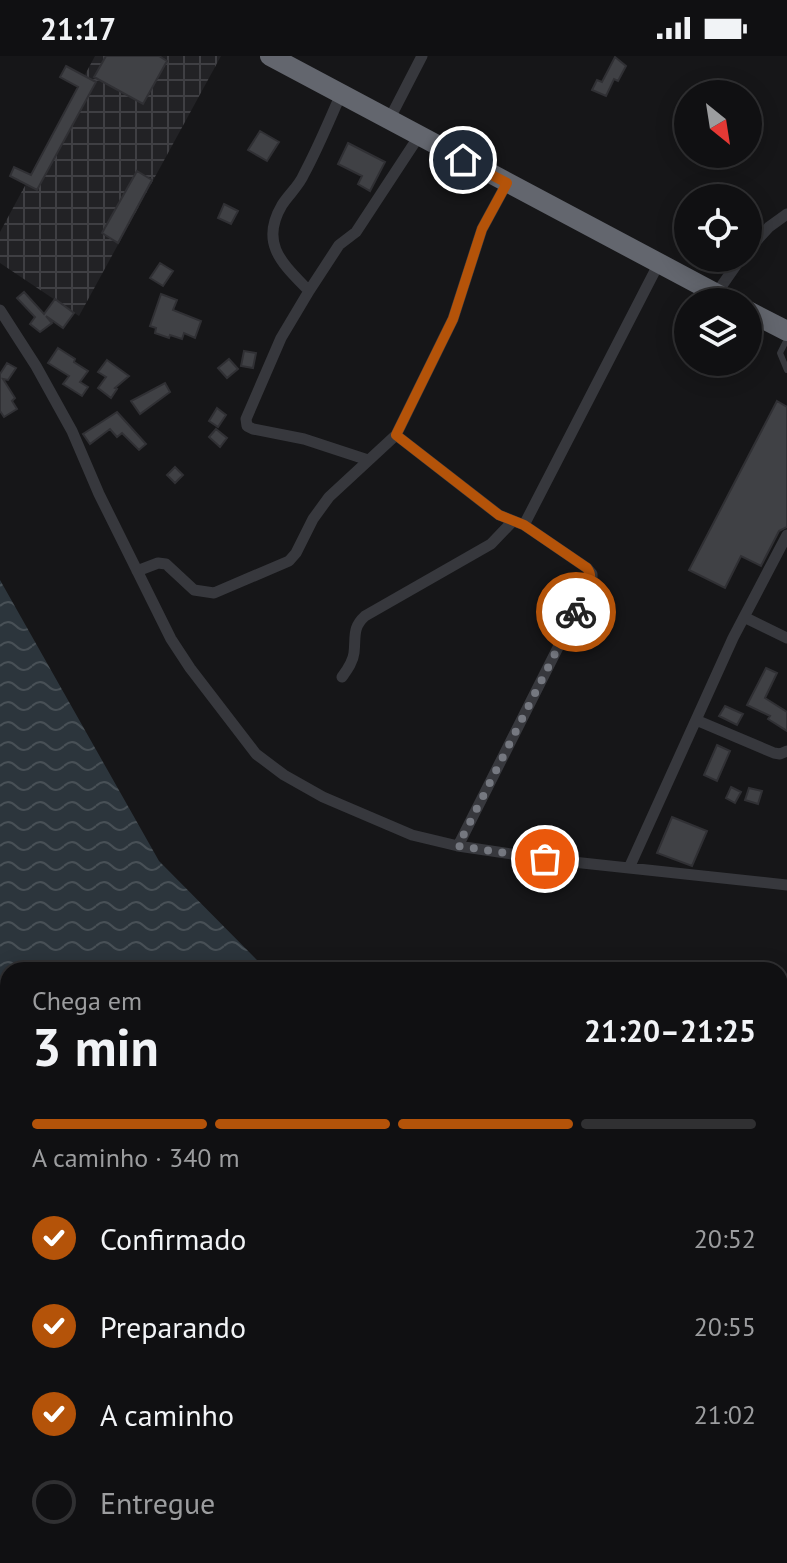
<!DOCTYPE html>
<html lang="pt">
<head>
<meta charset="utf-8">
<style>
	:root { --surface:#101012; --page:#1e1e20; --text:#f1f3f6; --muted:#9c9d9f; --line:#303032; --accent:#b45309 }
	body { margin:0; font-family:"PT Sans",sans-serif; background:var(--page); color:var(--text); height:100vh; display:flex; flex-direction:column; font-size:30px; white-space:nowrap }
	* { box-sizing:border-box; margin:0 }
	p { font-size:26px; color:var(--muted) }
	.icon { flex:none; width:44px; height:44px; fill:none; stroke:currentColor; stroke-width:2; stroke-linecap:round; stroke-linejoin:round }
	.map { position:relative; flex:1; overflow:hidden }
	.sheet { position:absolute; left:0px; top:906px; width:788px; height:602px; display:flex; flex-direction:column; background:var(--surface); border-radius:24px 24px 0 0; box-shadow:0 4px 20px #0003,0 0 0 2px var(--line) }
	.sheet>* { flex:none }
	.needle { width:52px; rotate:150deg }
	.tools { position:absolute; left:674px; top:24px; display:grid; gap:16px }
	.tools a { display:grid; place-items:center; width:88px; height:88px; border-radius:50%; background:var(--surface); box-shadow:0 4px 20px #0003,0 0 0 2px var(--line); font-size:40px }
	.pin { position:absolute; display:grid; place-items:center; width:68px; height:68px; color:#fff; margin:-34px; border:4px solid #fff; border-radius:50%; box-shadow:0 2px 8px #0007 }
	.courier { position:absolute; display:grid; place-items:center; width:80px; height:80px; margin:-40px; border:6px solid #b45309; border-radius:50%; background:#fff; color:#222; box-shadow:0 2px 10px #0007 }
	.overview em { font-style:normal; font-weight:700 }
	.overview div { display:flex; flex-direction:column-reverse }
	.overview { display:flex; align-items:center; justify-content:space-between; height:136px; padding:0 32px }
	h1 { font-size:52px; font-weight:700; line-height:60px }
	.bar { display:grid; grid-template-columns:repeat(4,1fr); gap:12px 8px; align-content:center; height:96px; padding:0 32px }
	.bar i { height:10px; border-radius:6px; background:var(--line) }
	.bar .on { background:var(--accent) }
	.bar p { grid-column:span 4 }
	ol { padding:0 32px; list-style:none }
	li { display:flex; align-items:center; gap:24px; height:88px }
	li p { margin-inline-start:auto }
	li .icon { padding:8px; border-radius:50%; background:var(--accent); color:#fff; stroke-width:4 }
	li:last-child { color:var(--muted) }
	li i { width:44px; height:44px; border:4px solid var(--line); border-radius:50% }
	.status { display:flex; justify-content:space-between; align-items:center; height:56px; padding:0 40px; background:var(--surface); direction:ltr }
	.status svg { height:22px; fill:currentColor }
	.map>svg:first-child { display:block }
	.industrial { fill:url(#industrial-grid) }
	.water { fill:url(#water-waves) }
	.building { fill:#404145; stroke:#303034; stroke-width:2 }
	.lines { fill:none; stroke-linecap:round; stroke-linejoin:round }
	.path { stroke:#3d3f44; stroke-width:2; stroke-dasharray:4 6; stroke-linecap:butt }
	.lane { stroke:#37383d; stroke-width:6 }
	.street { stroke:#37383d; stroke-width:11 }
	.highway { stroke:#63666e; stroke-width:20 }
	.done { stroke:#757880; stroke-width:8; stroke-dasharray:0 14.4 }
	.route { stroke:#b45309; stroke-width:10 }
</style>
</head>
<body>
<div class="status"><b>21:17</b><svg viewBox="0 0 49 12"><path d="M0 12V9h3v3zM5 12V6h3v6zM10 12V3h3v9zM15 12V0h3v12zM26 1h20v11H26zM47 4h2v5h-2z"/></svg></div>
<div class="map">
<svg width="787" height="1507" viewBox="0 0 787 1507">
	<defs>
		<pattern id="industrial-grid" width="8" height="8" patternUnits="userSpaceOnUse" patternTransform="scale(2)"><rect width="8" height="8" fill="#222225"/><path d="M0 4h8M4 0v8" fill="none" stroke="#3f3f43"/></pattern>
		<pattern id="water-waves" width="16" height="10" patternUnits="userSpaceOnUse" patternTransform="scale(2)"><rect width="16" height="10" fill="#2c353c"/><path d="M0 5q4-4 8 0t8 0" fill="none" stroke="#485056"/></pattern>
	</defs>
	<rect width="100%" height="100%" fill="#161618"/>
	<path class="industrial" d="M95,0h126l-142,260 -79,-53v-31z"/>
	<path class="water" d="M0,524l159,281 108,109h-259v98l-8,-10z
		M780,1172h7v250l-7,-1z"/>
	<path class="building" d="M106,0h53l8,5 -24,43 -49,-27z
		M615,1l11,9 -8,15 -4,-2 -8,17 -14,-6 5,-10 5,2z
		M66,10l30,16 -59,108 -27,-14 4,-9 17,8 47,-88 -18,-10z
		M260,75l19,11 -12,19 -19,-11z
		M348,87l37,19 -15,29 -12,-7 4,-8 -24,-12z
		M137,115l15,9 -34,63 -16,-10z
		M224,148l14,7 -7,13 -13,-6z
		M160,207l13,8 -10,15 -13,-8z
		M24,236l20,22 11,-15 19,14 -11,15 -17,-12 6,7 -12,9 -10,-8 5,-7 -18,-19z
		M161,238l16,6 -4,10 28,11 -6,17 -11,-5 -2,6 -12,-4 -1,3 -14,-5 1,-5 -6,-2z
		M58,292l17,11 -1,3 14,9 -8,11 8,5 -6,9 -19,-12 6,-8 -21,-13z
		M244,295l12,2 -3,15 -12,-2z
		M229,303l9,10 -11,9 -9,-10z
		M107,304l22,16 -14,12 2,1 -6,9 -13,-10 8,-11 -8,-5z
		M7,307l9,5 -8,12 -5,-1 12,19 -3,3 5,8 -13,8 -4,-6v-37z
		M165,327l5,9 -30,22 -9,-13z
		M777,345l10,6v120l-8,4 -18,35 -20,-10 -16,32 -36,-18z
		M217,352l9,7 -8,12 -9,-6z
		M117,356l29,32 -7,6 -17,-17 -5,4 -7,-8 -20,15 -7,-10z
		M216,373l11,9 -7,9 -11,-10z
		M175,411l8,8 -8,8 -8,-8z
		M766,612l11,5 -12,25 22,14v19l-19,-12 2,-3 -23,-11z
		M725,650l18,8 -6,11 -18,-9z
		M717,689l13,6 -13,30 -13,-6z
		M731,731l10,5 -6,11 -9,-5z
		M749,732l13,3 -4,13 -13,-4z
		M672,761l35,14 -15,35 -35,-13z"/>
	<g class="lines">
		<path class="path" d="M0,1313l8,4
			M363,1500l14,7"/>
		<path class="lane" d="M787,283l-7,14 7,17"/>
		<path class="street" d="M389,64l33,-64
			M748,194l21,-23 18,-13
			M309,235c-26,-27 -50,-47 -27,-86 7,-11 17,-19 22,-31 14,-26 25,-53 37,-80
			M716,238l25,-36
			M0,254l36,56 36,65 27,63 72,145 19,29 66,86 28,21 39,22 89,38 46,11 87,13 242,26
			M396,379l103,80 25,10 63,43 5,6v6l-134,266
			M368,404l-64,-21 -51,-10 -6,-3 -1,-7 35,-81 28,-47 30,-46 17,-13 63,-96
			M524,469l135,-262
			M137,515l21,-8 8,1 28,26 20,3 75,-32 7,-8 17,-34 16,-22 67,-62 57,-116 29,-90 25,-46
			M744,561l43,21
			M342,621c5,-7 11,-15 12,-24 2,-17 -2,-25 11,-37l126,-72 21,-22
			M696,664l78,33 6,1 7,-3
			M629,812l104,-230 54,-103"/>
		<path class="highway" d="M270,0l462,246
			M748,255l39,20"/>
	</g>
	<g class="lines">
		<path class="done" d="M545,803l-87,-13 118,-234"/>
		<path class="route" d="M463,104l44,23 -25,46 -29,90 -57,116 103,80 25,10 63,43c10,13 -5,31 -11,44"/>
	</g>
</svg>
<div class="tools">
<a><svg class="needle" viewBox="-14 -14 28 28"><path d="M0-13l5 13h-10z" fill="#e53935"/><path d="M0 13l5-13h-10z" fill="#9c9d9f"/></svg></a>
<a><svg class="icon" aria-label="locate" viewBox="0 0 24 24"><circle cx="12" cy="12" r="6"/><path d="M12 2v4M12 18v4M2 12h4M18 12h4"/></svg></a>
<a><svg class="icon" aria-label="layers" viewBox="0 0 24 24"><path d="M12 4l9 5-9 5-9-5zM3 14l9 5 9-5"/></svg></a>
</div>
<div class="pin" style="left:545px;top:803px;background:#ea580c"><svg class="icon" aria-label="bag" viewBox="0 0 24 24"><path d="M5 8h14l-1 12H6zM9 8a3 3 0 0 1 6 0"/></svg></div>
<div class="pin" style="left:463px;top:104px;background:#1f2937"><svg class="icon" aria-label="home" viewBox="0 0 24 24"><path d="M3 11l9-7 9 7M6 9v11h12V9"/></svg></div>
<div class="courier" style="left:576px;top:556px"><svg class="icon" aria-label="bike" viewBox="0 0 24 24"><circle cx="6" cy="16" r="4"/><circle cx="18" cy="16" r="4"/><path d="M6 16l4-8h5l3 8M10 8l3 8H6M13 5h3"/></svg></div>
<section class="sheet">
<div class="overview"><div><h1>3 min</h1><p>Chega em</p></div><em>21:20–21:25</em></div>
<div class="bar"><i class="on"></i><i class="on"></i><i class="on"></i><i></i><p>A caminho · 340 m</p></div>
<ol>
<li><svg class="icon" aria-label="check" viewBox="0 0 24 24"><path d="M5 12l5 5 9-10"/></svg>Confirmado<p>20:52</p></li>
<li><svg class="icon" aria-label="check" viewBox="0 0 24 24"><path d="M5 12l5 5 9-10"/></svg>Preparando<p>20:55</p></li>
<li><svg class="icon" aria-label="check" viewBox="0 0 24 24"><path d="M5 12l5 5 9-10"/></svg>A caminho<p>21:02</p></li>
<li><i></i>Entregue</li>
</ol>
</section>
</div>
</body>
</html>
